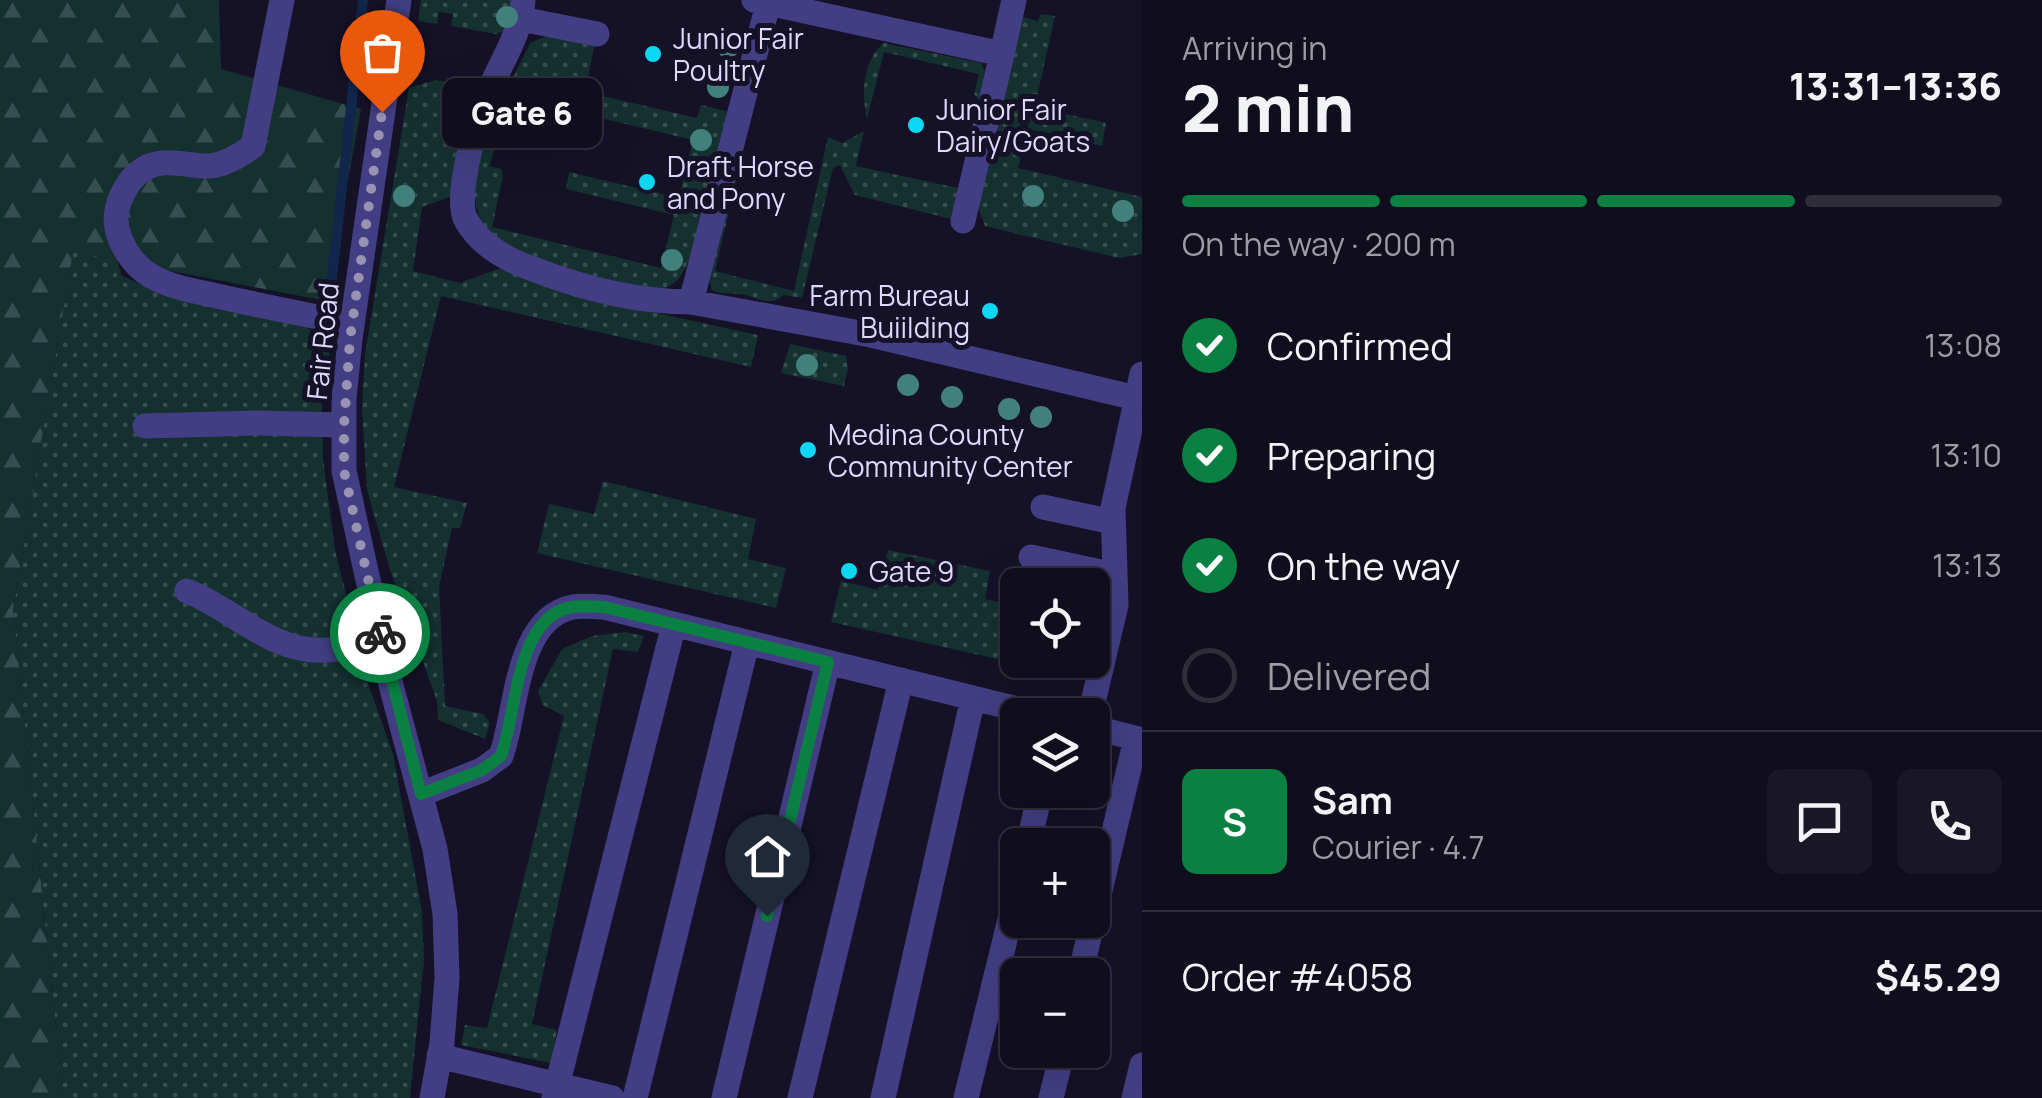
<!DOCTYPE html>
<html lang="en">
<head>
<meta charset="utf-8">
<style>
	:root { --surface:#100d1d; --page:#191626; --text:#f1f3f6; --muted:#9c9ca4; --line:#302d3b; --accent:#0b8043 }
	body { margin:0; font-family:Manrope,sans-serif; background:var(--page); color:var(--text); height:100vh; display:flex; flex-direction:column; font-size:38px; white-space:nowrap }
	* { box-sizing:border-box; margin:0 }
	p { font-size:32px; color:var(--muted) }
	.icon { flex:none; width:55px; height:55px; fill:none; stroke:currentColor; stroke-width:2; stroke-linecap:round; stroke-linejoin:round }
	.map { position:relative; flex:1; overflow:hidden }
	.sheet { display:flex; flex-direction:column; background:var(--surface); width:900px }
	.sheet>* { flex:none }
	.tools { position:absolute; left:1000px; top:568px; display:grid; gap:20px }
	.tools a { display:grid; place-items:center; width:110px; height:110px; border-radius:15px; background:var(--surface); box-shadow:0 10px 40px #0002,0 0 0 2px var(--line); font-size:50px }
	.pin { position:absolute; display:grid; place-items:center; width:85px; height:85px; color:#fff; margin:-102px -42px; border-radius:50% 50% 50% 0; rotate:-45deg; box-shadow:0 0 10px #0007 }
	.pin .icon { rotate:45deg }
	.courier { position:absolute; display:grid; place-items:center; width:100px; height:100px; margin:-50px; border:8px solid #0b8043; border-radius:50%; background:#fff; color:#222; box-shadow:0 2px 12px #0007 }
	.bubble { position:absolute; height:70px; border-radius:15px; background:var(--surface); box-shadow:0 10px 40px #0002,0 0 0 2px var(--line); font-size:32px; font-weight:800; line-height:70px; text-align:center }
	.head em { font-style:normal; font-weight:800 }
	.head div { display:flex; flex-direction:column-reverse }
	.head { display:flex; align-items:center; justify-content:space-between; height:170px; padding:0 40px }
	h1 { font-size:65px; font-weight:800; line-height:75px }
	.bar { display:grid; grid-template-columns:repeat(4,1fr); gap:15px 10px; align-content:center; height:120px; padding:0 40px }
	.bar i { height:12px; border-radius:8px; background:var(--line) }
	.bar .current { background:var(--accent) }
	.bar p { grid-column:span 4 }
	.line { display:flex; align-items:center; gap:25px; padding:0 40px; border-top:2px solid var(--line) }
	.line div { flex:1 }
	.round { display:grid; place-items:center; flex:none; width:105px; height:105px; border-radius:15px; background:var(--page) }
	ol { padding:0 40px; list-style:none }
	li { display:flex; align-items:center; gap:30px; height:110px }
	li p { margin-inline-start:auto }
	li .icon { padding:10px; border-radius:50%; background:var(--accent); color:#fff; stroke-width:4 }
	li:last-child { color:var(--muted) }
	li i { width:55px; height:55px; border:5px solid var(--line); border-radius:50% }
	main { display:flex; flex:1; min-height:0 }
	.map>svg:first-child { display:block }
	.grass { fill:url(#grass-dots); fill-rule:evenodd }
	.forest { fill:url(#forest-firs) }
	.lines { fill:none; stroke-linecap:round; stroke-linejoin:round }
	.stream { stroke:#11264b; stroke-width:10 }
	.minor { stroke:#433e83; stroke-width:25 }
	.tree { fill:#42807c }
	.done { stroke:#9893b2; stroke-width:10; stroke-dasharray:0 18 }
	.route { stroke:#0b8043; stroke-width:12 }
	.poi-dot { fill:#0ed7f3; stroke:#151127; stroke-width:4 }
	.labels { text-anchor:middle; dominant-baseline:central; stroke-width:10; stroke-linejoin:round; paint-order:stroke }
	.poi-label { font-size:28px; fill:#ded9fd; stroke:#151127; text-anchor:start }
	.street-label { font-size:28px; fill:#ded9fd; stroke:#151127 }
</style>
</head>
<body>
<main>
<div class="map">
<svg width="1142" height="1098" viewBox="0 0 1142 1098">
	<defs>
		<pattern id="grass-dots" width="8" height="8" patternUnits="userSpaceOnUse" patternTransform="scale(2.5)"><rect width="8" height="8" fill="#143130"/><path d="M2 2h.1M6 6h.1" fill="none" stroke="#364e4f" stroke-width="1.8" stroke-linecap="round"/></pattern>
		<pattern id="forest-firs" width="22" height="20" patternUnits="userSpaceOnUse" patternTransform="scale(2.5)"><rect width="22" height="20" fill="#143130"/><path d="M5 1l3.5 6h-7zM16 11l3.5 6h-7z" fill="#364e4f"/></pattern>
	</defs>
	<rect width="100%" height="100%" fill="#151127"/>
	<path class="grass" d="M421,0h94l-4,29 -15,5 -45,-8 2,-12 -14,-2 -2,12 -19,-3z
		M1041,14l14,2 -18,81h-5l-13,31 -6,26 8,4 -3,10 124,29v57l-23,4 -134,-32 -10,-27 44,-183 19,5z
		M552,34l43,9 -10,49 112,26 4,-13 29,7c-9,34 -33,148 -52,167 -6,6 -12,10 -20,10 -36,0 -132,-26 -161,-48 -8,-7 -17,-21 -20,-32 -13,-45 34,-125 53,-166zM520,99l173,41 -14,58 -110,-26 -3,17 108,26 -13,53 -169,-41 11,-51 -2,-7 -11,-3 7,-28 14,3z
		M884,43l97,20 4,8 -6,28 -5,-5 5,-20 -95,-22 -17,67c-6,-26 -4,-59 17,-76z
		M436,80l18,4 18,21 -1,10 -21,82 -28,10 -9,64 47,12 41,-15 109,35 148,32 -7,32 -310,-71 -47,191 73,16 -7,25h-8l-13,59 6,119 38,8 7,9 -5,16 -47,-19 -1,-19 -47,-131 -23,-80 -5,-83 3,-53 44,-266z
		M758,87l-43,184 79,20 34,-154 14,6 22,-12 -8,35 102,22 -3,32 -100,-25 -15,-30 -7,3 -31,130 -18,-3c-14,11 -22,5 -38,0 -12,-3 -23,1 -34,-5l-3,-10z
		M1034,107l72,16 -4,23 -74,-17 -5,10z
		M73,251l44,9 5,16 44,19 141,33 19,13 4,12 -8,51 1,55 12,91 34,136 24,68 29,158 2,47 -14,139h-347l-50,-488z
		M790,344l56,12 2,13 -4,17 -63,-13z
		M603,481l153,38 -8,40 38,9 -10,40 -239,-55 12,-49 45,10z
		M888,550l102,21 -5,28 32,7 1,54h8l-1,5 -194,-43 10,-41 37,9z
		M625,632l19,4 -6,16 -25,-3 -81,375 25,6 -6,33 -90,-18 4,-20 22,3 77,-312 -21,-11 -5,-14 24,-42 30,-13z"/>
	<path class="forest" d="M0,0h219l2,69 140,40 -35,192 -253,-49 -60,358 50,488h-63z"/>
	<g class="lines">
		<path class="stream" d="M330,296l33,-296"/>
		<path class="minor" d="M282,0l-29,146c-14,10 -31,21 -49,20 -22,-1 -46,-10 -66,7 -12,10 -22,30 -22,47 1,21 16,45 35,56 19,11 44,15 66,20 45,10 90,19 135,28
			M399,0l-49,339 -6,60v72l48,218 43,160 10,65 2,64 -5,65 -10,55
			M523,0c-2,32 -19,57 -32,86 -12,24 -38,111 -25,134 14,25 41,40 67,49 49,19 105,33 158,33l78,-302
			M754,0l248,54 -39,167
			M521,19l76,15
			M1002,54l12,-54
			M691,302l180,33 265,63
			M145,426l112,-3 87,2
			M1043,507l70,15
			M1031,557l84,18
			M187,591c48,19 87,64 141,59 17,-1 36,-8 53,-13
			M1090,715l26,-110 -3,-97 29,-134
			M1092,727l50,13
			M421,794l61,-24 19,-14c16,-43 14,-138 72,-149 9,-2 21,0 31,0l438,108
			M1028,845l13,-55
			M1080,975l56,-236
			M439,1056l173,42
			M554,1098l120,-474
			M635,1098l112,-455
			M724,1098l104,-436
			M800,1098l101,-418
			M883,1098l90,-400
			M966,1098l52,-211
			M1051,1098l12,-48
			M1134,1098l8,-33"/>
	</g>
	<g class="tree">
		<circle cx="507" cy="17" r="11"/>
		<circle cx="728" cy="47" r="11"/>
		<circle cx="718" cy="87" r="11"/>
		<circle cx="701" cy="140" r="11"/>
		<circle cx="404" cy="196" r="11"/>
		<circle cx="1033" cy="196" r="11"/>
		<circle cx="1123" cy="211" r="11"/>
		<circle cx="672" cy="260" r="11"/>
		<circle cx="807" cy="365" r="11"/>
		<circle cx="908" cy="385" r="11"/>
		<circle cx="952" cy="397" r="11"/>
		<circle cx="1009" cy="409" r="11"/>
		<circle cx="1041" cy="417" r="11"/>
	</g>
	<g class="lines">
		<path class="done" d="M380,633l-36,-162v-46l6,-86 32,-227"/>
		<path class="route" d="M380,633l41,161 61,-24 19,-14c16,-43 14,-139 71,-149 10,-2 22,0 32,0l224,55 -61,254"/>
	</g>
	<g class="poi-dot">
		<circle cx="653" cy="54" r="10"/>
		<circle cx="916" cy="125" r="10"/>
		<circle cx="647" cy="182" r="10"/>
		<circle cx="990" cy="311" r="10"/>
		<circle cx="808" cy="450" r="10"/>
		<circle cx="849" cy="571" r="10"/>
	</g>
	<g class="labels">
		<g class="poi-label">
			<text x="673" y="38">Junior Fair<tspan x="673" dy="32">Poultry</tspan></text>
			<text x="936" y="109">Junior Fair<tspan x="936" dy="32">Dairy/Goats</tspan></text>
			<text x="667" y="166">Draft Horse<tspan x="667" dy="32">and Pony</tspan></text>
			<text x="970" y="295" text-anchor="end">Farm Bureau<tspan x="970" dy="32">Buiilding</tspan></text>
			<text x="828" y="434">Medina County<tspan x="828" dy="32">Community Center</tspan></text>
			<text x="869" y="571">Gate 9</text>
		</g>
		<g class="street-label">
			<text transform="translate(322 341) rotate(-84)">Fair Road</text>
		</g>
	</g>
</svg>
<div class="tools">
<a><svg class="icon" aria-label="locate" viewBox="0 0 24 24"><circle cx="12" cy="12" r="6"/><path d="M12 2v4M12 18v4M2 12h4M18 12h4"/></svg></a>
<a><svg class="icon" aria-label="layers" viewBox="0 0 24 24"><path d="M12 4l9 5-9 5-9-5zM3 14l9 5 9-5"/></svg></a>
<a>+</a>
<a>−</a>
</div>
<div class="pin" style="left:382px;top:112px;background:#ea580c"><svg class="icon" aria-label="bag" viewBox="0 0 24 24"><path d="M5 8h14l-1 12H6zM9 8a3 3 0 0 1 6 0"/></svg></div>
<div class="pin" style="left:767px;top:916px;background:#1f2937"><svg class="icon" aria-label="home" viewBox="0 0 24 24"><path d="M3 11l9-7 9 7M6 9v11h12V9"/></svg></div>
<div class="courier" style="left:380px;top:633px"><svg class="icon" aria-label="bike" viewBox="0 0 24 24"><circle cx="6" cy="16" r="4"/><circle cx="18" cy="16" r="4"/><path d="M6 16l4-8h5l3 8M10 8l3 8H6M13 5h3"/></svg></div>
<div class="bubble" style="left:442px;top:78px;width:160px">Gate 6</div>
</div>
<section class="sheet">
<div class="head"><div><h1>2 min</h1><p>Arriving in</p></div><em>13:31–13:36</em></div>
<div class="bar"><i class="current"></i><i class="current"></i><i class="current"></i><i></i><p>On the way · 200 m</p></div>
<ol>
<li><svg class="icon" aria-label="check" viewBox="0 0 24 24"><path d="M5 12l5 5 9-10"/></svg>Confirmed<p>13:08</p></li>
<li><svg class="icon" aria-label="check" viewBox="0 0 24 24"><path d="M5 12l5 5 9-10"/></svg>Preparing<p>13:10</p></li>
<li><svg class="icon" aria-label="check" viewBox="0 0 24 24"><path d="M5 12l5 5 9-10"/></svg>On the way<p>13:13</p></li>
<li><i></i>Delivered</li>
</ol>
<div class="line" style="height:180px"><b class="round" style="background:var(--accent);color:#fff">S</b><div><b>Sam</b><p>Courier · 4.7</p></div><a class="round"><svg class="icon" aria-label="chat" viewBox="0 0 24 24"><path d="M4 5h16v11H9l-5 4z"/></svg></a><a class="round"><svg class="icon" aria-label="phone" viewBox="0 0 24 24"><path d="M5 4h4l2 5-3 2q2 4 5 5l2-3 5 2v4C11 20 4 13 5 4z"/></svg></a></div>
<div class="line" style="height:130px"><div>Order #4058</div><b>$45.29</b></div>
</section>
</main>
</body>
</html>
